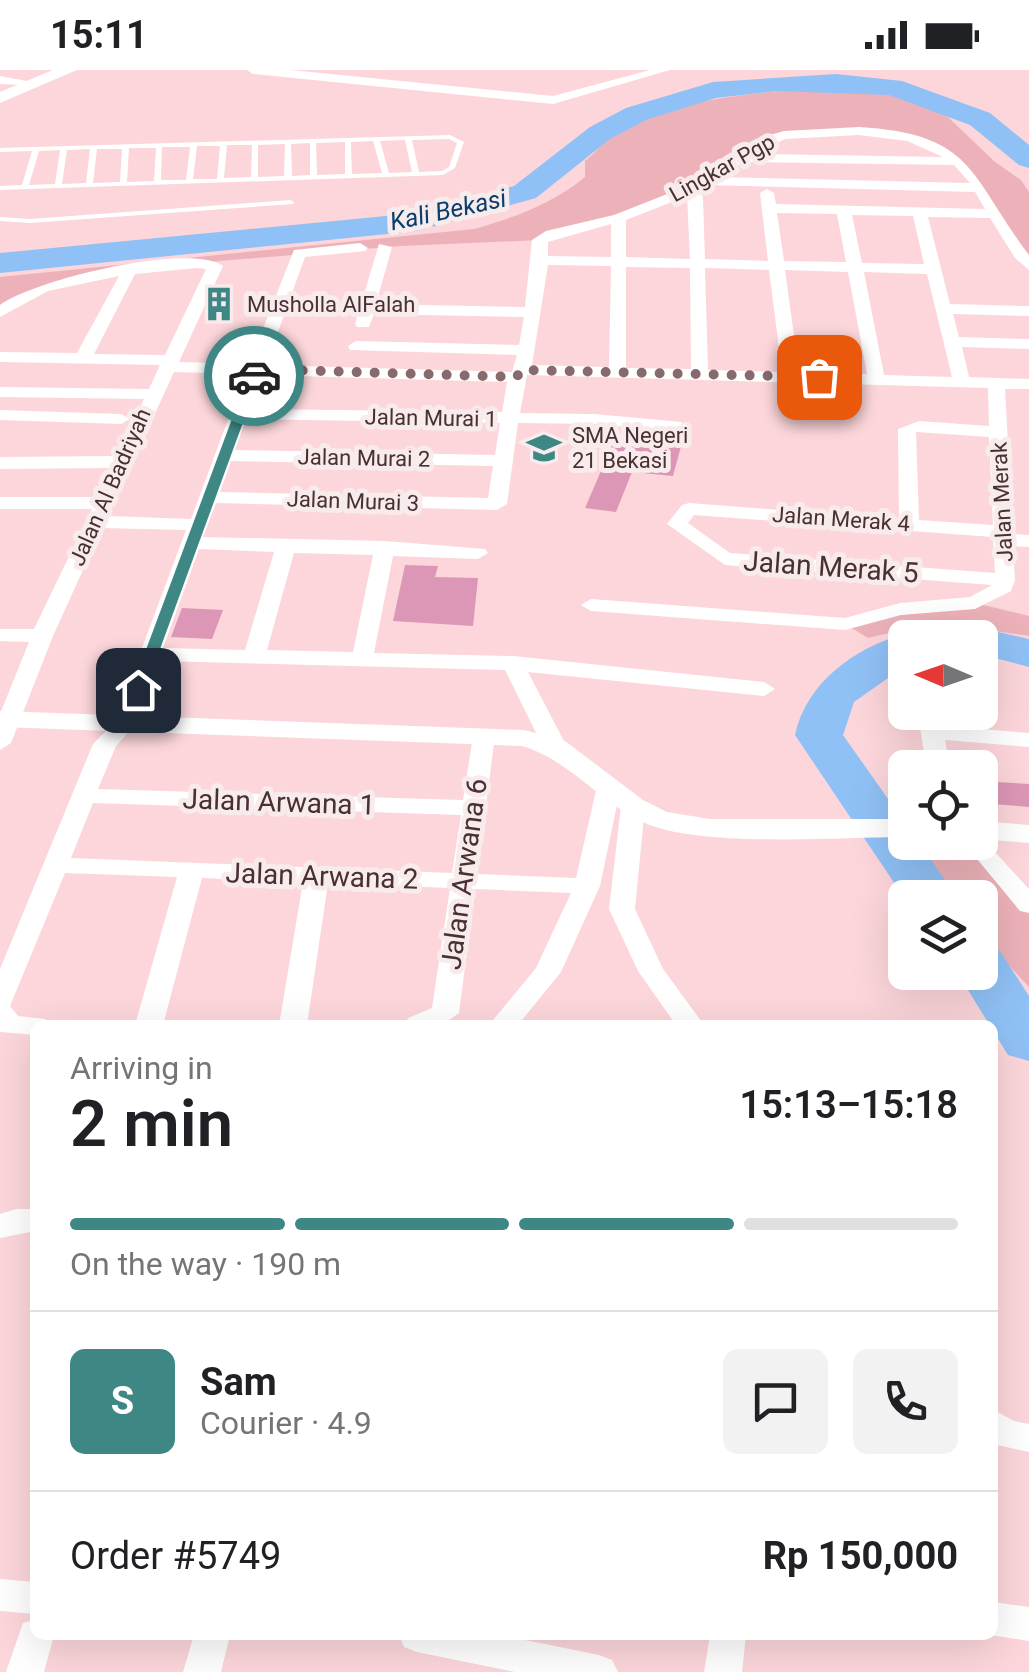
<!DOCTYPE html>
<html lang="en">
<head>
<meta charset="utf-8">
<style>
	:root { --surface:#fff; --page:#f2f2f2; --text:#202124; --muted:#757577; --line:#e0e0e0; --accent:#3f8784 }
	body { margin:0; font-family:Roboto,sans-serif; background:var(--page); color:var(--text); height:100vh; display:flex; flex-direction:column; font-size:38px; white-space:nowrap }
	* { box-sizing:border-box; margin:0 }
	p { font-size:32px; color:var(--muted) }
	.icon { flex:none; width:55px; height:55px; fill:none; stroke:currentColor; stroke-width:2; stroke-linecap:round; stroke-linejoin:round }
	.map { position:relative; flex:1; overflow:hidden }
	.drawer { position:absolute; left:30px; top:950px; width:968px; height:620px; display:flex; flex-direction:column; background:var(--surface); border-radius:15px; box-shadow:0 10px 40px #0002 }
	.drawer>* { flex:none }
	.needle { width:65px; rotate:272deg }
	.fabs { position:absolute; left:888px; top:550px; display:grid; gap:20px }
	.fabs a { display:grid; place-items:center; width:110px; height:110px; border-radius:15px; background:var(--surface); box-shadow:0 10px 40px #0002; font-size:50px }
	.pin { position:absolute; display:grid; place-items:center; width:85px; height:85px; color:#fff; margin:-42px; border-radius:20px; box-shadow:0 5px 15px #0006 }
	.courier { position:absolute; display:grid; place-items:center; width:100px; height:100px; margin:-50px; border:8px solid #3f8784; border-radius:50%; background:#fff; color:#222; box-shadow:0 2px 12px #0007 }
	.head em { font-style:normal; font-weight:600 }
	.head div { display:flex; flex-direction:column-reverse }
	.head { display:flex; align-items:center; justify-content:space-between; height:170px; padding:0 40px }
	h1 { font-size:65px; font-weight:600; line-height:75px }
	.bar { display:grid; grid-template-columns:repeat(4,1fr); gap:15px 10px; align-content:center; height:120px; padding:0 40px }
	.bar i { height:12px; border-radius:8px; background:var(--line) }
	.bar .on { background:var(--accent) }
	.bar p { grid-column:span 4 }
	.line { display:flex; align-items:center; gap:25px; padding:0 40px; border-top:2px solid var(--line) }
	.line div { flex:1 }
	.round { display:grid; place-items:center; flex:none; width:105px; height:105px; border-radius:15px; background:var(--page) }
	.status { display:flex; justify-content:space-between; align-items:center; height:70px; padding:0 50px; background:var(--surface); direction:ltr }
	.status svg { height:28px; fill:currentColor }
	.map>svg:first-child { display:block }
	.green { fill:#edb2b9 }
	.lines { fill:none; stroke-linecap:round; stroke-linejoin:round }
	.river { fill:#90c1f6; fill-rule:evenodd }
	.building { fill:#dd97b6 }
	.service { fill:#fff; fill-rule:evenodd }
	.minor { fill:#fff; fill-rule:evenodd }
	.tertiary { fill:#fff; fill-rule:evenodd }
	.secondary { fill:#fff; fill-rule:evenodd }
	.route { fill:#3f8784 }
	.done { stroke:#876a6d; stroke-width:10; stroke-dasharray:0 18 }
	.labels { text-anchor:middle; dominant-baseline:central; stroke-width:10; stroke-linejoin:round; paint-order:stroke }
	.far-street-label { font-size:22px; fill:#483033; stroke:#f8ebec }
	.far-poi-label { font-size:22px; fill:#483033; stroke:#f8ebec; text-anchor:start }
	.far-water-label { font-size:25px; font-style:italic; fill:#093e6e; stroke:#f8ebec }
	.street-label { font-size:28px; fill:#483033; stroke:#f8ebec }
</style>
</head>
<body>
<div class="status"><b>15:11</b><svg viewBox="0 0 49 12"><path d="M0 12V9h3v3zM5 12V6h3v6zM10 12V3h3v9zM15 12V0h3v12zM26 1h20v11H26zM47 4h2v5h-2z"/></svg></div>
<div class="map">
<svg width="1029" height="1602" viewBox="0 0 1029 1602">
	<rect width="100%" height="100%" fill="#fcd6da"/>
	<path class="green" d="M811,17l67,1 25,7 45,22 46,44 27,19 8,12v73l-73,-104 -66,-27 -106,1 -94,55 -150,50 -139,6 -206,17 -145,21 -28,9 -22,19v-35l474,-48c41,-12 77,-24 111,-52v-16c12,-9 23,-25 34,-31 56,-31 130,-35 192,-43z
		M975,533l54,13v20c-56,-9 -106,-13 -161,2l-23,-14 30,-10z
		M951,773h24l54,62v82l-49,-53v-36l-29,-1 -24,-33z"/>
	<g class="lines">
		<path class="river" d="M836,4l66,7 88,32 39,32v23l-10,-3 -49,-40 -81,-30 -113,-4 -60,7 -70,22 -36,19 -74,59 -119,33 -417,42v-20l417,-40 97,-27 76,-59 36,-19 87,-26z
			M980,558l49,11v28l-49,-13v-16h-20l4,-7z
			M905,564l12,4h-12v28l-51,36 -11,33 62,88v19h14l38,56 -52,1 -110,-164c11,-52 60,-88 110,-101z
			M980,876l20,5 29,45v65l-21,-6 -51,-83h23z"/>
	</g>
	<path class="building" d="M651,363l33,2 -11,41 -41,-4 -16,40 -31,-4 31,-72 33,4z
		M405,495l33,1 -3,11 43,1 -5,48 -80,-5z
		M182,538l41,2 -11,29 -41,-2z
		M980,711l49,3v23l-49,-4z"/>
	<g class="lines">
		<path class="service" d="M450,65l14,7 -9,26 -12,7 -443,15v-4l22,-1 10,-34 -32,1v-4zM449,69l8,4 -8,24 -7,4 -23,1 -7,-32zM405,70l7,32 -23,1 -9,-32zM373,71l9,32 -30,1 -1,-32zM345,72v32l-28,1 -1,-32zM310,73v32l-18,1 -1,-32zM285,74l-1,32 -26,1v-32zM227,75h25l-1,32 -27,1zM197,76h23l-3,33h-24zM162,77h28l-4,33h-25zM129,78h27l-2,33 -27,1zM90,79l-4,34 -24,1 5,-34zM97,79h25l-2,33 -27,1zM60,80l-5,34 -26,1 10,-34z
			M290,130l4,2 -1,2 -263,19 -30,-2v-4l30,2z"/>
		<path class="minor" d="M247,0h43l263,26 97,-26h20l-117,34 -300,-30z
			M0,6l27,5 -6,4 -21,-1z
			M859,57c116,7 110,48 170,128v15l-14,-12 -25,-40 -62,-1 22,87 79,2v10l-76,-2 6,23 70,2v10l-67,-2 7,30 60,2v10h-24l8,145 16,1v12l-16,-1 2,34 -4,11 -36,18 -74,6 -56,15 -254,-19 -10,-6 10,-6 254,19 55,-15 70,-6 22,-12 -267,-20 -58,-41 15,-19 7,-2 210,16 -1,-90 21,-8 70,5 -1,-38 -461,-13 -7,38 74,1 87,8 9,5 -9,5 -87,-8 -76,-1 -11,81 -10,6 -281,-7 -13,34 182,4 100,8 3,4 -10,6 -85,-3 -19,97 139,3 251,26 11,7 -11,7 -236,-24 39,75 -12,7 -12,-7 -38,-77 -346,-9 -24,64 -19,21 -18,43 365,11 10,-64 11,-7 11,7 -18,138 99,4 21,-92 12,-7 12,7 -21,100 -39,86 -43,53h-29l47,-57 35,-75 -96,-4 -16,124 -17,12h-38l4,-7 24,-10 18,-120 -122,-5 -21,142h-28l24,-143 -101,-4 -39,147h-28l42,-148 -112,-4 -55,133 8,10 27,3 3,6h-13v10l-35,-3v-63l93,-225 21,-21 72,-193 -84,-2 -49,108 -42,107 -11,7v-36l29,-72 -29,-1v-12h34l58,-120h-92v-12h97l14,-29 -111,1v-12l117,-1 27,-57 -144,-2v-10l149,2 11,-24 -160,-3v-10l77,1 42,-77 -71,15 -48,26v-12c35,-25 188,-63 223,-39l-44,96 70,2 45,-114 66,-7 8,5 -3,3 -60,6 -39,108 246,7 5,-17 -167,-5 -2,-4 8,-5 163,4 5,-28 -150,-3 -5,13h-12l-2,-3 24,-80 13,3 -16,57 149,3 7,-67 14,-9 68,-16 71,-28 78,-50 21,-6zM859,65l48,6 36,16 -188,-3 30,-15zM743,92l211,3 16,18 -250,-6zM707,115l268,7 10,17 -209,-5 -2,-11 -7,-4 -7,4 8,68 -63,-2 -2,-62 -5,-6zM687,126l3,63 -64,-2v-37zM777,143l60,1 9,48 -62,-1zM852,145l61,1 11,48 -62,-1zM611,154v33l-63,-1v-14zM548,195l63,1 -2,101 -77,-2zM626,197l64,1 1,101 -65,-1zM197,198l9,1 -41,86 -71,-1 41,-80zM705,198l64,2 13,102 -74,-2zM785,200l63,2 19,102 -68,-2zM864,202l63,2 25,103 -68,-2zM174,302l71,2 -54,145 -83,-3zM262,305l245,7 -5,30 -252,-3zM246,349l254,4 -5,32 -260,-5zM916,362l73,5 4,88 -74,-5zM231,391l262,5 -5,32 -268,-6zM694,445l299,22 2,36 -265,-20 -42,-30zM199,479l75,3 -29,98 -82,-2zM294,483l79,2 -20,97 -86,-2zM93,733l368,12 -9,58 -381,-15z
			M0,340l121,4 9,5 -9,5 -121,-4z
			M918,642h22l3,14 86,7v14l-84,-7 5,28h-24z
			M633,729l12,7 -10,103 28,60 41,56h-28l-38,-54 -29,-62 12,-103z
			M980,766l49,53v24l-9,-2 -57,-69h17z
			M16,1139h19v22l-35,7v-24z
			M992,1339l22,12 15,3v28l-37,-8z
			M0,1509l35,3v32l-35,-3z
			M992,1532l37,5v34l-39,-6z
			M35,1549v16h19l-10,37h-38l17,-49z
			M194,1565h36l-9,37h-38z
			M399,1565h102l98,20 13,5 6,12h-103l-98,-20 -13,-5z
			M710,1565h36l-4,37h-38z"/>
		<path class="tertiary" d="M0,641l524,19 41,11 78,59 24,12 43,7h195v18c-66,0 -204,11 -260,-14 -45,-20 -75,-63 -123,-77l-522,-19z
			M980,751l49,4v18l-49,-4z"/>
		<path class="secondary" d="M53,0h24l-77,33v-11z"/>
	</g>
	<path class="route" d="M254,302l6,4 -115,314 -12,3 -2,-3 117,-314z"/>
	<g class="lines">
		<path class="done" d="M254,306l2,-7 260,8 7,-7 296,7"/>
	</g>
	<defs>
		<g id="building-bare" transform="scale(2.7)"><path d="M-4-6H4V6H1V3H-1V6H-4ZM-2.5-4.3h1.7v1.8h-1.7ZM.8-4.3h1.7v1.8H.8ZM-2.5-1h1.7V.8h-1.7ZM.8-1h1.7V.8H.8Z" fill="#3f8784" stroke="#f8ebec" stroke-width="2.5" paint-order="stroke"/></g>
		<g id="school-bare" transform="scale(2.7)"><path d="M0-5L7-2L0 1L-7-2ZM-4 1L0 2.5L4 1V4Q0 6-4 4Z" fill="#3f8784" stroke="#f8ebec" stroke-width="2.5" paint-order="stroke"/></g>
	</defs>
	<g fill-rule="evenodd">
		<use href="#building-bare" x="219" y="234"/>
		<use href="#school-bare" x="544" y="378"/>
	</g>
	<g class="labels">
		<g class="far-street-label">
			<text transform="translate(722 98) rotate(-29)">Lingkar Pgp</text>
			<text transform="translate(431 348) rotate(1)">Jalan Murai 1</text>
			<text transform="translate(364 388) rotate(1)">Jalan Murai 2</text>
			<text transform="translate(110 417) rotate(-66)">Jalan Al Badriyah</text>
			<text transform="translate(353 431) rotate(2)">Jalan Murai 3</text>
			<text transform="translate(1002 432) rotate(-93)">Jalan Merak</text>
			<text transform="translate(841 449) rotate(4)">Jalan Merak 4</text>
		</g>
		<g class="far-poi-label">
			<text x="247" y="234">Musholla AlFalah</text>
			<text x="572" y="365">SMA Negeri<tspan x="572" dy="25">21 Bekasi</tspan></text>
		</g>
		<g class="far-water-label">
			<text transform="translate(448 140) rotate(-12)">Kali Bekasi</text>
		</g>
		<g class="street-label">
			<text transform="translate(831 497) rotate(4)">Jalan Merak 5</text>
			<text transform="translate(279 732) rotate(2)">Jalan Arwana 1</text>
			<text transform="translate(464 804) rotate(-82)">Jalan Arwana 6</text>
			<text transform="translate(322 806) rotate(2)">Jalan Arwana 2</text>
		</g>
	</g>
</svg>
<div class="fabs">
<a><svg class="needle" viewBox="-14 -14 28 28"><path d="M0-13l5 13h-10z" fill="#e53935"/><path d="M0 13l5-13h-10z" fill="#757577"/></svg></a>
<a><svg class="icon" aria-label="locate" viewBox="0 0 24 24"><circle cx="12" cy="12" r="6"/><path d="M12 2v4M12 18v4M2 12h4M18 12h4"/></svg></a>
<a><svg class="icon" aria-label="layers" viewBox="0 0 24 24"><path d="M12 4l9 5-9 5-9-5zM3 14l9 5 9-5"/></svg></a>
</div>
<div class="pin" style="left:819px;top:307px;background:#ea580c"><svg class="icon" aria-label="bag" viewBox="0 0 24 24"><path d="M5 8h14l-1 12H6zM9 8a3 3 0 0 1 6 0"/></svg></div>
<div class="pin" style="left:138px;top:620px;background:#1f2937"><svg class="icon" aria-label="home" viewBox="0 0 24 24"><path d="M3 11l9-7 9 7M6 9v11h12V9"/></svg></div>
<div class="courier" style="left:254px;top:306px"><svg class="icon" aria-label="car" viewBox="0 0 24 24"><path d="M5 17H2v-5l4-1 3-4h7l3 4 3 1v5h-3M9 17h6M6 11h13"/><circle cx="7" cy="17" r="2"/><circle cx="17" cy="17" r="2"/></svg></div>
<section class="drawer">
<div class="head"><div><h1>2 min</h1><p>Arriving in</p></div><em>15:13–15:18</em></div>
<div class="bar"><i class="on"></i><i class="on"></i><i class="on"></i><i></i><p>On the way · 190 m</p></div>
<div class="line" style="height:180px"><b class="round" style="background:var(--accent);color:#fff">S</b><div><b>Sam</b><p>Courier · 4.9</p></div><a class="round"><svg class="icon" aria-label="chat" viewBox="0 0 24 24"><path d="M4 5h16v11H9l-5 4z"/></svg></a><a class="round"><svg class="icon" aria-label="phone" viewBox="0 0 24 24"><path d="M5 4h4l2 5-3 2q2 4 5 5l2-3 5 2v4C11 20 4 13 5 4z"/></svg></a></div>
<div class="line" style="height:130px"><div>Order #5749</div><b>Rp 150,000</b></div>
</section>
</div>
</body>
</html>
